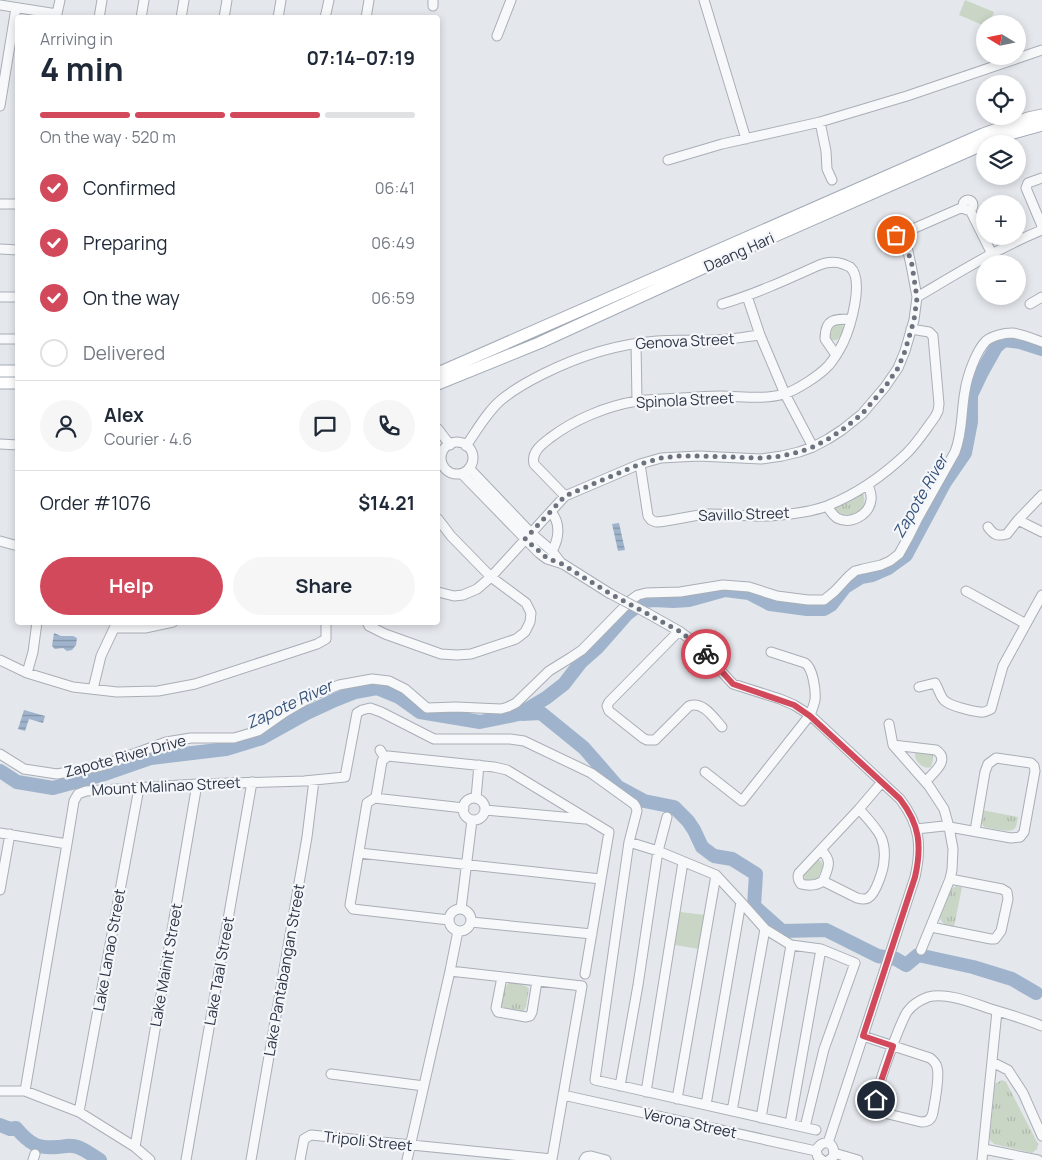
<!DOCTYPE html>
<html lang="en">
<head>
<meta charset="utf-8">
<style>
	:root { --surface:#fff; --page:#f6f6f7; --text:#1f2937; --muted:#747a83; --line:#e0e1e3; --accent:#d1495b }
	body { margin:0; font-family:Manrope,sans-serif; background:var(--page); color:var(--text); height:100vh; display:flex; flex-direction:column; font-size:19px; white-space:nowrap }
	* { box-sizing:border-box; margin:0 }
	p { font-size:16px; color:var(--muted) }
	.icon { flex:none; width:28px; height:28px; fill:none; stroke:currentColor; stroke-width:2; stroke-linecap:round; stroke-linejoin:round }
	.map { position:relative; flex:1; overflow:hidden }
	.drawer { position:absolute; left:15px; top:15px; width:425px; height:610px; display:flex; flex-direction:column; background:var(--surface); border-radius:5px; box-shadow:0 2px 8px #0003 }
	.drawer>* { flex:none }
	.needle { width:32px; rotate:280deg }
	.fabs { position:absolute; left:976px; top:15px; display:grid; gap:10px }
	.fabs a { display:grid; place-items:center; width:50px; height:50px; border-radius:50%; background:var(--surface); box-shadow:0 2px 8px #0003; font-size:25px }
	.pin { position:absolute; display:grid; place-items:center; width:42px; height:42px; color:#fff; margin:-21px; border:2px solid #fff; border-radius:50%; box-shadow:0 1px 5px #0007 }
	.courier { position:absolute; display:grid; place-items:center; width:50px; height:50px; margin:-25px; border:4px solid #d1495b; border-radius:50%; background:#fff; color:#222; box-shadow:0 1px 6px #0007 }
	.head em { font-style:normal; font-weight:700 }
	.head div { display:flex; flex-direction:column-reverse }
	.head { display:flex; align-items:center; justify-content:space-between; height:85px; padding:0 25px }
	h1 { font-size:32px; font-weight:700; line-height:38px }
	.bar { display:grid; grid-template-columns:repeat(4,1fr); gap:8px 5px; align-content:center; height:60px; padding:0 25px }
	.bar i { height:6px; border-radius:4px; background:var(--line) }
	.bar .current { background:var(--accent) }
	.bar p { grid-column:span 4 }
	.line { display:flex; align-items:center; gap:12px; padding:0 25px; border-top:1px solid var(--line) }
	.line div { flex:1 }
	.round { display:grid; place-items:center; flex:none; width:52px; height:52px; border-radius:26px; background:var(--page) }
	ol { padding:0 25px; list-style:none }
	li { display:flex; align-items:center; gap:15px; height:55px }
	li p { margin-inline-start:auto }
	li .icon { padding:5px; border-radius:50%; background:var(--accent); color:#fff; stroke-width:4 }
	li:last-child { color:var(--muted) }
	li i { width:28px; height:28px; border:2px solid var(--line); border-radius:50% }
	.button { display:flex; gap:10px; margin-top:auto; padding:10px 25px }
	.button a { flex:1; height:58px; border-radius:30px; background:var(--accent); color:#fff; font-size:20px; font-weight:700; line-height:58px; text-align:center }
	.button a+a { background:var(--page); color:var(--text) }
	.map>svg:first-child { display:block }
	.grass { fill:url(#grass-tufts) }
	.pitch { fill:#c9d6c5 }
	.water { fill:url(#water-rules) }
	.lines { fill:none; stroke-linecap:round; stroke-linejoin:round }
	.stream { stroke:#9fb4cc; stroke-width:2.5 }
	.river { stroke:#9fb4cc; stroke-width:14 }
	.minor-casing { stroke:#a9aeb7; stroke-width:11 }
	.major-casing { stroke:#a3abb8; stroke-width:13 }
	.minor { stroke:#f7f8fa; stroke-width:9 }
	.major { stroke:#fff; stroke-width:11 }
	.minor-bridge-casing { stroke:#a9aeb7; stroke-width:11; stroke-linecap:butt }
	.minor-bridge { stroke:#f7f8fa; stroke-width:9 }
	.done { stroke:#6c737f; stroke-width:5; stroke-dasharray:0 9 }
	.route { stroke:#d1495b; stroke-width:6 }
	.labels { text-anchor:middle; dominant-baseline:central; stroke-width:4.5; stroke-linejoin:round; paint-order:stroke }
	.street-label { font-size:15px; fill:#2b3445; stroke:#f4f6f9 }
	.water-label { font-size:16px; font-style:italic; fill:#34527a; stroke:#f4f6f9 }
</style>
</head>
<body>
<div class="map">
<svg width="1042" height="1160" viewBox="0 0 1042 1160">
	<defs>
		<pattern id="grass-tufts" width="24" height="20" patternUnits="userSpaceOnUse" patternTransform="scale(1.25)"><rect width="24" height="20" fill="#c9d6c5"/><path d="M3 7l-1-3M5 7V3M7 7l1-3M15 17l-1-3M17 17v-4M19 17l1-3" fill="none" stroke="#adb8ab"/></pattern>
		<pattern id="water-rules" width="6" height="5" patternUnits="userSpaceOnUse" patternTransform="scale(1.25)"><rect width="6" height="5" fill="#9fb4cc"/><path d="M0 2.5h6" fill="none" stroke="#8293a7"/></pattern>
	</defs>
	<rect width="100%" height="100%" fill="#e4e7ec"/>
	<path class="grass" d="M841,323c6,5 0,13 -4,17h-5l-3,-3c1,-9 3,-12 12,-14z
		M860,494h3c7,18 -14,28 -28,15l1,-3z
		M917,751l16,3v6l-2,7c-7,3 -17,-6 -16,-13z
		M982,810l36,7c-1,4 -1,10 -4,12 -4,4 -24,-1 -30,-2l-4,-6z
		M818,860l3,1 2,4 -5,13 -3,3h-10l-1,-6z
		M956,886l6,1 -8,40c-6,-2 -12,-2 -14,-9l11,-29z
		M509,983c7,1 16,1 20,6l-3,18 -3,5 -18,-3 -3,-3c0,-8 1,-19 7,-23z
		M1002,1080l4,2 32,62 -1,5 -5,4 -38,-9 -4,-4v-4l5,-52z"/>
	<path class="pitch" d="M965,0l29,12 -5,12h-4v2l-26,-11z
		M680,912l26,3 -7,34 -24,-4z"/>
	<path class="water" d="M619,523l6,27 -7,1 -6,-27z
		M54,633l7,3h12l4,2 -1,7 -4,5 -5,1 -4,-3 -8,1 -3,-3z
		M24,710l21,6 -2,7 -14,-4 -4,12 -7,-2z"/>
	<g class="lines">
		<path class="stream" d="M1036,993l6,1"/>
		<path class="river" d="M522,714l19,-1 43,35 34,39 26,14 30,6 14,14 6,9 8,17 12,9 18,3 24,15 -2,32 28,25 44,-1 52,26 18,3 10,6 12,-10 55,12 39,12 24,14
			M0,771l17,11 36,6 52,-14 46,-16 75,-9 36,-11 45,-25 28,-13 20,-8 22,-4 22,9 21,15 60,10 39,-8 27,-16 18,-14 17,-22 17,-15 29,-33 17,-13 10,-1 19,1 16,-1 36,-10 24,3 21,11 37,5h17l7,-4 14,-18 16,-10 11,-2 16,-7 18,-13 39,-73 20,-29 6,-31v-27l11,-23 14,-25 8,-7 16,2 22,7
			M0,1125l10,4 6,-1c13,15 21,21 41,19 5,0 11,-2 15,-1 9,0 21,10 28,14"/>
		<g class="minor-casing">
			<path id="minor" d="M433,0v6
				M704,0l42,139
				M0,5l57,9
				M56,18l4,-18
				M99,18l3,-18
				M141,18l3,-18
				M181,18l3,-18
				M224,18l3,-18
				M278,18l3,-18
				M325,18l4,-18
				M366,18l3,-18
				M497,36l14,-36
				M0,106l16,-98
				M820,122l6,29 1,18 5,11
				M668,160l54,-16 98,-22 87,-26 135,-46
				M1042,178l-14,5 -2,5 16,38
				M963 205a5 5 0 1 1 10 0a5 5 0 1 1-10 0Z
				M0,204h18
				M970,210l22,44
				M895 232a6 6 0 1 1 12 0a6 6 0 1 1-12 0Z
				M908,231l55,-24
				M0,249l18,1
				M747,296l13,39 25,59 28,53
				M0,297h18
				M917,297c41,-24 81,-49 125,-67
				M1030,304l12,-7
				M0,339h18
				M636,343l1,58
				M836,355l-11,-16c0,-20 9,-20 26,-20
				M438,429l12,16
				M441 458a16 16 0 1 1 32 0a16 16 0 1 1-32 0Z
				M0,444l18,1
				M466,446c11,-16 21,-34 35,-46 13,-11 28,-19 42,-26 36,-18 73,-30 114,-33 24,-2 48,1 72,-2 11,-1 21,-3 31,-4
				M640,464l8,52 3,4 5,2c18,-1 35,-7 53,-8 19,0 39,3 58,2 17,-1 44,-4 60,-10 30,-12 57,-31 80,-53 11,-11 19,-24 28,-36l3,-6 1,-7 -6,-68 -4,-4 -18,-3
				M469,468l62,65 21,18 10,13
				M462,474l77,79 8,6 16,5 46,29
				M565,496l-31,-32c-3,-12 8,-20 16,-26 25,-19 57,-32 87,-37 15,-2 30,-2 45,-3 13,-1 26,-2 38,-2 21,0 44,4 64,-2 13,-4 36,-19 45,-29 5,-6 10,-14 14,-22 7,-15 22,-63 7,-76 -2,-1 -5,-2 -7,-3 -9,-3 -17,-2 -26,2 -31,14 -62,28 -95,38
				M827,506c3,5 6,9 10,12 14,7 32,-3 34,-18 1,-5 -1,-10 -3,-15
				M551,512c10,11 8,27 1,39
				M1018,520l24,12
				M988,527c5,7 9,10 19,7l11,-14 24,-25
				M0,541l18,5
				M966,591l60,33
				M438,592l16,4 9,-1 14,-6 14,-12 74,-81 75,-32 21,-6 18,-1 20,-1 62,3 21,-3 17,-4 14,-5 15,-8 14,-9 20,-16 23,-27 13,-19 7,-17 9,-31 3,-23 -6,-32 -6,-27
				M647,613l32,18 15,11 39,42 47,15 14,6 16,10 90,84c20,26 22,47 15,78l-87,266
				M367,622l2,4 16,8 56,20 16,1 14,-1 45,-15 9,-7 5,-10 1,-9 -5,-10 -35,-26 -40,-41 -13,-17
				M115,628h30l28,-6
				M679,631l-70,71 -2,4 2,5 34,27 4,2h8l34,-34c14,-5 24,11 33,21
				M0,660l27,13 46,14 44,5 41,-1 37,-7 122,-40 9,-5v-17
				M27,673l6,-21 4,-30
				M919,687l16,-4c4,6 5,14 10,18 6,5 26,10 35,11 4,1 7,-1 11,-3l12,-43 23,-42 16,-29
				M93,689l8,-33 16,-34
				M889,724l4,21 36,41 15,23 5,18 4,22 -1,21 -2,9 -29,71
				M893,745l43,5c15,10 -3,23 -10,31
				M380,750l5,8
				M0,754l24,15 33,5 44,-8 65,-24 25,-4h43l24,-7 27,-19 31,-18 23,-9 33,-6 17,2 16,8 22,19 29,-1 45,2 7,-2 8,-4 33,-32 21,-13 12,-8 49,-50 7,-5 8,-2 34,-1 43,-7 26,2 28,9 31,4h16l11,-9 13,-14 7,-6 8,-2 18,-4 9,-4 9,-7 10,-18 9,-18 37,-66c8,-20 6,-40 10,-61 2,-14 11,-40 21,-50 6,-5 18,-8 26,-8 10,1 21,6 30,9
				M705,772l37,29 68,-86c2,-5 4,-10 5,-15 1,-9 -2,-32 -10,-37l-34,-11
				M374,798l90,10
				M476,798l3,-33
				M463 809a11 11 0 1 1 22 0a11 11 0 1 1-22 0Z
				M485,810l100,9
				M916,829l28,-3 67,12 9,-1 4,-5 11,-61 -1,-5 -3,-3 -35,-5 -8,6 -3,8 -10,59
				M0,833l67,11 7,-43 4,-7 8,-3 111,-7 107,-3 41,-4 12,-64 5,-3 8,-2 11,4 53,27h76l14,2 67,32 43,31 2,3 1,4 -8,31 -34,238 221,50
				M629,842l29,9 58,24 25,27 24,27 26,16 30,4 34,14 -31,86 -19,78
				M821,850c12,11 7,18 2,31
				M359,853l242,26
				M823,881c-7,5 -14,5 -22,3 -3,-4 -4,-7 -2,-11l60,-64 23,-27
				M823,881l34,17c4,1 7,2 11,0 8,-4 16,-30 16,-38 1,-8 0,-16 -3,-23 -5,-10 -14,-19 -22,-28
				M0,890l10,-56
				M461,909l11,-89
				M449 920a11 11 0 1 1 22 0a11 11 0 1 1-22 0Z
				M449,920l-96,-11 -3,-4 17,-102 9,-6 6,-36 6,-5 106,11 13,3 102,62 -24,142
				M471,922l121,12
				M931,927l60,12h4l6,-8 7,-32 -1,-7 -5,-3 -52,-10
				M502,977l-6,31 2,4 28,5 4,-1 2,-4 5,-31
				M863,1036l67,22c4,3 6,5 7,9 3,10 -2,34 -4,45 -1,7 -5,10 -12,10l-37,-9c-4,-2 -7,-3 -8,-7 -3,-12 24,-82 31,-94 5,-7 13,-12 21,-15 19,-5 45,6 63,12 17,5 34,10 51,17
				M992,1062l16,8 15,23 19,43
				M331,1074l93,12
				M620,1086l18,-101 20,-134 9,-34
				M0,1091h25l54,21 56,35 15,13
				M25,1091l42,-247
				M646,1092l37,-230
				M563,1095l253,56
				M677,1099l39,-224
				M706,1105l35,-203
				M732,1111l33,-182
				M79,1112l60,-324
				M761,1118l30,-173
				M790,1124l31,-175
				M135,1147l62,-363
				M984,1149l54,11
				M834,1153l24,7
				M33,1160l2,-6
				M186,1160l66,-378
				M251,1160l56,-323 7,-57
				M300,1160l4,-21 7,-4 241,24 30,-173 -132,-15
				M407,1160l43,-189 8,-40
				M584,1160l2,-3 5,-1 15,4
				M822,1160l-4,-3 -2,-6c6,-14 21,-9 17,6l-4,3
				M982,1160l15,-149"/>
		</g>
		<g class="major-casing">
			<path id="major" d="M0,371h18
				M438,373l545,-239 45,-16 14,-3
				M0,383h18
				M438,384l101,-41 188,-86 255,-112 21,-9 39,-11"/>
		</g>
		<use href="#minor" class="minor"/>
		<use href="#major" class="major"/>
		<g class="minor-bridge-casing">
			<path id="minor-bridge" d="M609,593l38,20"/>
		</g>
		<use href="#minor-bridge" class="minor-bridge"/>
	</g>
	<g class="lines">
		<path class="done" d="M706,654l-12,-12 -15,-11 -70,-38 -47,-29 -15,-6 -22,-19 40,-43 75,-32 21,-6 17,-2h21l62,2 21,-2 17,-4 14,-5 15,-8 14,-9 20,-16 23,-27 13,-19 7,-17 9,-31 3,-22 -5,-33 -8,-27h-6l-2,-3"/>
		<path class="route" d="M706,654l27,30 61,21 16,11 90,83c20,26 22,47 15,78l-52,159 30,10 -16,47 -1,7"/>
	</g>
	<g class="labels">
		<g class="street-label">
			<text transform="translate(739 252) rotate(-24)">Daang Hari</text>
			<text transform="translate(685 341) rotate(-3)">Genova Street</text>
			<text transform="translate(685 400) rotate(-3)">Spinola Street</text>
			<text transform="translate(744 514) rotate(-2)">Savillo Street</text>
			<text transform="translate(125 756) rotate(-15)">Zapote River Drive</text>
			<text transform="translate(166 786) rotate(-3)">Mount Malinao Street</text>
			<text transform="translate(109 950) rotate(-80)">Lake Lanao Street</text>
			<text transform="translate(166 965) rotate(-80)">Lake Mainit Street</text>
			<text transform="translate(284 970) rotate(-80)">Lake Pantabangan Street</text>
			<text transform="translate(219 971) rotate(-80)">Lake Taal Street</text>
			<text transform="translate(690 1123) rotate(12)">Verona Street</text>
			<text transform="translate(368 1141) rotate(6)">Tripoli Street</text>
		</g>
		<g class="water-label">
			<text transform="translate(920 496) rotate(-60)">Zapote River</text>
			<text transform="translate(289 704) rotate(-25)">Zapote River</text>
		</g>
	</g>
</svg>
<div class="fabs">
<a><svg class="needle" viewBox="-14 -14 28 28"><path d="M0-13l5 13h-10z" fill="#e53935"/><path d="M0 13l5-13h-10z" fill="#747a83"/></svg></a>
<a><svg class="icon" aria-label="locate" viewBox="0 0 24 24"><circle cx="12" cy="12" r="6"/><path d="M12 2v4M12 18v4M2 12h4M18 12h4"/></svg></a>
<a><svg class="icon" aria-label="layers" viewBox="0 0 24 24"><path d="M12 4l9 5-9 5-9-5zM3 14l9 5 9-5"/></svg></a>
<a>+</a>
<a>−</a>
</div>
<div class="pin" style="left:896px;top:235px;background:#ea580c"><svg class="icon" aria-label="bag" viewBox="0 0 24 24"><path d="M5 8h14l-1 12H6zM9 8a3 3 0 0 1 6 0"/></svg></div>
<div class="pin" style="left:876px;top:1100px;background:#1f2937"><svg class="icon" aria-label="home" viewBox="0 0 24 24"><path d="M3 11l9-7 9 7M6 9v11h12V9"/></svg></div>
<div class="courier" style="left:706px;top:654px"><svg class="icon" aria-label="bike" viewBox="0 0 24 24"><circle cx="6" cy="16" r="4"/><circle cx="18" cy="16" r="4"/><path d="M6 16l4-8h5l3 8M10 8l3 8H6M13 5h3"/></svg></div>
<section class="drawer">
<div class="head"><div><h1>4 min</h1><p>Arriving in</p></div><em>07:14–07:19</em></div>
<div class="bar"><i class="current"></i><i class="current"></i><i class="current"></i><i></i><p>On the way · 520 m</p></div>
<ol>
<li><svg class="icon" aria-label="check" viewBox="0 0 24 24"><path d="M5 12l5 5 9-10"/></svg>Confirmed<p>06:41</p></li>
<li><svg class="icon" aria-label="check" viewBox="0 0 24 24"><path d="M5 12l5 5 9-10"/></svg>Preparing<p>06:49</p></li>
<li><svg class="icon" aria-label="check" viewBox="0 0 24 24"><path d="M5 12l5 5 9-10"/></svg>On the way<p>06:59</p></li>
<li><i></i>Delivered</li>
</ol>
<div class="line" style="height:90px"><a class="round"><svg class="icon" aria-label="person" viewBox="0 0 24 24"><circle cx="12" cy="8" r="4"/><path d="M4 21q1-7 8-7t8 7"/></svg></a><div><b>Alex</b><p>Courier · 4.6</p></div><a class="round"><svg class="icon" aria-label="chat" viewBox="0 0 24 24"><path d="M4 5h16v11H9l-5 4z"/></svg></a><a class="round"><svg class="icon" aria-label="phone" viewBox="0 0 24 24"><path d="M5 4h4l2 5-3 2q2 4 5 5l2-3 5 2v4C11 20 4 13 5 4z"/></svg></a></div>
<div class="line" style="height:65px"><div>Order #1076</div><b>$14.21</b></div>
<div class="button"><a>Help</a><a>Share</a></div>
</section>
</div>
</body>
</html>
